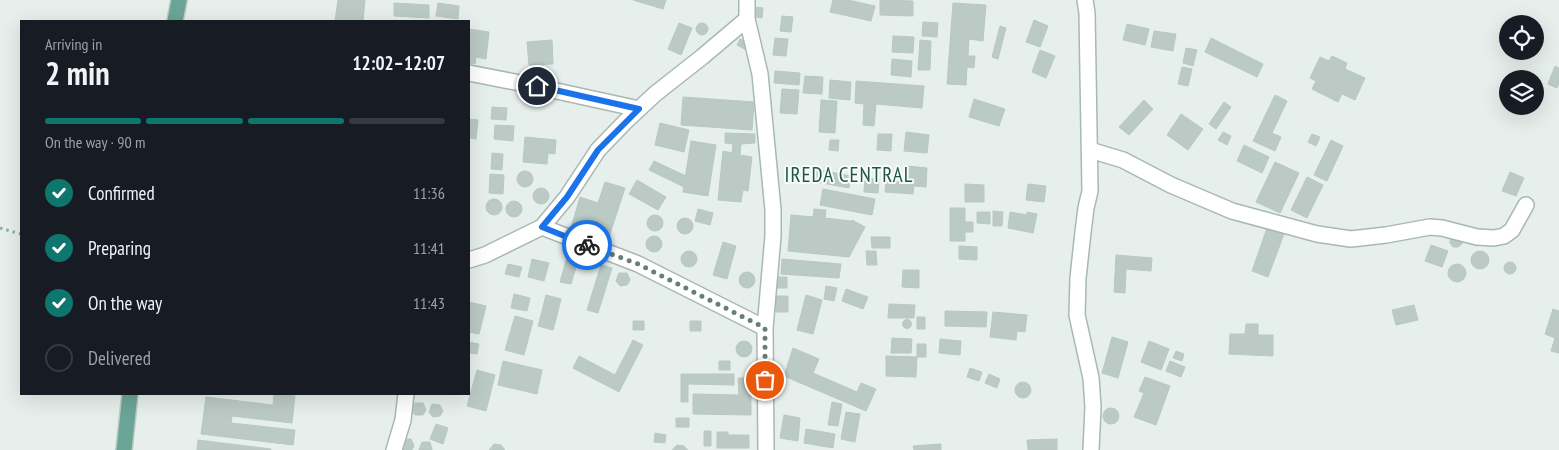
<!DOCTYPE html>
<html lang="en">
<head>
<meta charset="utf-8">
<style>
	:root { --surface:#171b24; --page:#20242c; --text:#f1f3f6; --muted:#9ea1a6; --line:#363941; --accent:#0f766e }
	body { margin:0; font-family:"PT Sans Narrow",sans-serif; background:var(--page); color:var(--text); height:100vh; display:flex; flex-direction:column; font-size:19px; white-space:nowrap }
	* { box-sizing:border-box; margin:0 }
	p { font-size:16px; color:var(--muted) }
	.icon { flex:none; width:28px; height:28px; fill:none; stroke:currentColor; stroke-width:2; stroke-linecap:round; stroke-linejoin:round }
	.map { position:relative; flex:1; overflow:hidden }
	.drawer { position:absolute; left:20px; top:20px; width:450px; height:375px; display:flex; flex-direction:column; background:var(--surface); border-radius:0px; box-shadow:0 5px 20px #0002 }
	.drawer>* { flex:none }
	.tools { position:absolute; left:1499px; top:15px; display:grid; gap:10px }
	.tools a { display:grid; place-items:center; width:45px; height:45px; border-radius:50%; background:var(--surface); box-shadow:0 5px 20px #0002; font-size:25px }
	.pin { position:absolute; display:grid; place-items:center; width:42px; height:42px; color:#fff; margin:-21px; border:2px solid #fff; border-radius:50%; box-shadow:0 1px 5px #0007 }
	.courier { position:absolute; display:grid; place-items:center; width:50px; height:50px; margin:-25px; border:4px solid #1a73e8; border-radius:50%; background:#fff; color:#222; box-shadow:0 1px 6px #0007 }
	.headline em { font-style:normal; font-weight:600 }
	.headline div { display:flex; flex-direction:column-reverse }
	.headline { display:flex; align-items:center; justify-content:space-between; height:85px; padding:0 25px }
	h1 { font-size:32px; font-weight:600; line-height:38px }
	.bar { display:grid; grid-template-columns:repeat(4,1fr); gap:8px 5px; align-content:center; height:60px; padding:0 25px }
	.bar i { height:6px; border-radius:4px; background:var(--line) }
	.bar .on { background:var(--accent) }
	.bar p { grid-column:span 4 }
	ol { padding:0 25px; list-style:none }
	li { display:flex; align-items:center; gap:15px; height:55px }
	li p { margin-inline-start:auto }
	li .icon { padding:5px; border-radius:50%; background:var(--accent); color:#fff; stroke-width:4 }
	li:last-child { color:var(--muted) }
	li i { width:28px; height:28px; border:2px solid var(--line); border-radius:50% }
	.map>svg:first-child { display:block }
	.building { fill:#bbcac4; stroke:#b8c9c2 }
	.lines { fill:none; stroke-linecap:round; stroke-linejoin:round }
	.minor-casing { stroke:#a8b8b2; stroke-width:18 }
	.major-casing { stroke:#c2cac8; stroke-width:18 }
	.path { stroke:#86b3a5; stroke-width:3; stroke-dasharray:2.5 4; stroke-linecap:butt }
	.minor { stroke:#fff; stroke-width:15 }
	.major { stroke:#6aa596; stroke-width:15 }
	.done { stroke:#687f78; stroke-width:5; stroke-dasharray:0 9 }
	.route { stroke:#1a73e8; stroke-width:6 }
	.labels { text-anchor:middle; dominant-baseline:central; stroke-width:4; stroke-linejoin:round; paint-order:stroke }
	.quarter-label { font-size:21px; letter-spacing:1px; fill:#1f5548; stroke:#f7fbf9 }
</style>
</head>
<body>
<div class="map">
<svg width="1559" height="450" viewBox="0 0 1559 450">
	<rect width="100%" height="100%" fill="#e6efeb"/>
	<path class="building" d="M338,0h27l-2,21h-28z
		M633,0h33l-3,9z
		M833,0h15l27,6 -4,15 -41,-9z
		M880,0l33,1v15l-33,-1z
		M394,3l18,1v13l-18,-1z
		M438,3l21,3 -1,13 -22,-3z
		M953,3l33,2 -3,36 -14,-2 -1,17h7l-1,12 -7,-1 -1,18 -19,-1z
		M412,4l17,1v13l-17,-1z
		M755,7l8,1 -1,10 -7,-1z
		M782,16l11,1 -2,15 -11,-1z
		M1034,20l14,6 -8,21 -14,-5z
		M923,22l15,1 -1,14 -15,-1z
		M696 29a6 6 0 1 1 12 0a6 6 0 1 1-12 0Z
		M679,23l13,5 -11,27 -13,-6z
		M1127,24l22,5 -4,16 -22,-5z
		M1000,26l6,2 -8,31 -6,-2z
		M469,29l20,3 -3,27 -10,-2 -1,7 -6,-1z
		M1154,31l22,3 -3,17 -22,-4z
		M893,36l21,1 -1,16 -21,-1z
		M775,38l13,1 -2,17 -13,-1z
		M1211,38l52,26 -6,13 -52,-25z
		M740,39l11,5 -3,7 -11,-6z
		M552,40l1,24 -24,1 -2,-23z
		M920,40l11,1 -1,29h-12z
		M1186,48l11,2 -4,16 -10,-3z
		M1040,50l15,6 -9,22 -14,-6z
		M1332,56l15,7 -2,6 20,9 -10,22 -13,-6 -4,8 -26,-13 4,-8 -6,-3 10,-21 9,4z
		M892,59l20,2 -1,16 -20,-2z
		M1555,66l4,2v15l-2,5 -9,-4z
		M1182,67l10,2 -4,17 -10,-2z
		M775,71l25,2 -1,12 -25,-2z
		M805,76l18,1 -1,17 -19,-1z
		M830,80l21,2 -1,18 -21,-2z
		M856,81l68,5 -2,22 -46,-4 -2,22 -11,-1 1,-21 -9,-1z
		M782,89l17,1 -2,24 -17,-1z
		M1275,95l12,6 -15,32 9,4 -6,14 -22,-10z
		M683,97l71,5 -2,28 -71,-5z
		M974,99l31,10 -6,17 -30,-9z
		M821,100l16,1 -2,32 -16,-1z
		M1144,100l9,9 -24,26 -10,-8z
		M1224,102l7,5 -15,22 -7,-5z
		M492,107l15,1 -1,12 -15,-1z
		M1181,114l22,15 -15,21 -21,-15z
		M469,119l9,1 -2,19 -7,-1z
		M660,123l29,7 -5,22 -29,-7z
		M495,125l19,1 -1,15 -19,-2z
		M906,132l23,3 -2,18 -23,-2z
		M1223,132l8,4 -4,9 -9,-5z
		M725,133l30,1v9l-14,1 -1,11 12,2 -4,34 -5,-1 -2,12 -23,-2 5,-49 9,2 1,-9 -8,-1z
		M878,134h14l-1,17 -14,-1z
		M1312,134l8,3 -4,9 -8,-4z
		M525,137l31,3 -1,14 -7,-1 -1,11 -24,-2z
		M830,140h9l-1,11 -9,-1z
		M1331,140l12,6 -16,35 -13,-6z
		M691,141l25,4 -8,51 -25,-4z
		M1244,145l25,12 -7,16 -25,-12z
		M492,153l11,1 -1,16 -11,-1z
		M654,161l32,15 -2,11 -35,-17z
		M1275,162l24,11 -19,40 -24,-11z
		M907,166l20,2 -1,19 -12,-1 -1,8 -28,-2 1,-11 20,1z
		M814,169l37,7 -2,12 -38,-7z
		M517 179a8 8 0 1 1 16 0a8 8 0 1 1-16 0Z
		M1510,172l14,6 -8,18 -14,-5z
		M490,174l14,1 -1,19 -14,-1z
		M1307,177l16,8 -16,33 -16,-8z
		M865,178l14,1 -1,14 -14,-1z
		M637,180l29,17 -8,13 -29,-16z
		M605,182l20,6 -17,52 -37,-12 9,-31 18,6z
		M965,184l19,1v17h-19z
		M1028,184l18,2 -2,16 -18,-2z
		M533 196a8 8 0 1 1 16 0a8 8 0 1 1-16 0Z
		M823,189l52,10 -3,16 -52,-10z
		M486 207a8 8 0 1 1 16 0a8 8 0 1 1-16 0Z
		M506 209a8 8 0 1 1 16 0a8 8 0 1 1-16 0Z
		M950,208h15v14h8v10h-8v9h-15z
		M698,209l15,4 -3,12 -15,-4z
		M814,209l12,1 -1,8 26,3 1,-1 13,7 -16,30 -61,-6 3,-36 22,2z
		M993,211l10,1 -1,14h-9z
		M977,212h13v12l-13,-1z
		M1010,212l17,3v-3l10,2 -4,19 -25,-5z
		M647 223a8 8 0 1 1 16 0a8 8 0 1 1-16 0Z
		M677 226a8 8 0 1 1 16 0a8 8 0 1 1-16 0Z
		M1267,228l17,6 -16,43 -16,-6z
		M646 244a8 8 0 1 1 16 0a8 8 0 1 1-16 0Z
		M871,237h19v11h-18z
		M1450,238l12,1v5l-4,3h-5l-3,-4z
		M723,242l13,4 -9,33 -14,-4z
		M1431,245l17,6 -6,16 -17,-6z
		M959,246l18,1v13l-18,-1z
		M866,251h10l1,14h-10z
		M1471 260a9 9 0 1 1 18 0a9 9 0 1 1-18 0Z
		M681 259a8 8 0 1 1 16 0a8 8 0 1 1-16 0Z
		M1116,255l36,3 -1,13 -25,-2 -1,24 -11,-1z
		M567,257l11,3 -7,24 -11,-2z
		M532,259l17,4 -5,18 -16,-4z
		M782,259l59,5 -2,14 -58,-4z
		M1504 268a6 6 0 1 1 12 0a6 6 0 1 1-12 0Z
		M508,264l14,3 -3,10 -14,-3z
		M1448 273a9 9 0 1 1 18 0a9 9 0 1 1-18 0Z
		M601,265l11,3 -14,45 -11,-3z
		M903,270h16v18l-17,-1z
		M739 280a8 8 0 1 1 16 0a8 8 0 1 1-16 0Z
		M619,273h8l3,7 -3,5 -7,1 -4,-5z
		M776,277h11v11h-11z
		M826,286l11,2 -3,13 -10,-2z
		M846,289l22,8 -5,12 -21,-8z
		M514,294l16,4 -3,13 -16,-3z
		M546,295l15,4 -5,20 -15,-4z
		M806,295l16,5 -9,34 -16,-4z
		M776,296h12v16h-12z
		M469,302l17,4 -7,28 -10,-2z
		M889,304l26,1 -1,13h-26z
		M1414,305l4,15 -22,5 -4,-15z
		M1553,309l6,2v42l-8,-2 4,-13 -10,-4z
		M945,311l42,1 -1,15 -41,-1z
		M993,312l34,3 -2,17 -8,-1 -1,9 -26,-3z
		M541,315l15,4 -3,11 -15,-4z
		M515,316l18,5 -9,34 -19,-5z
		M917,317h8v12h-8z
		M902.5 324a4.5 4.5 0 1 1 9 0a4.5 4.5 0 1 1-9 0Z
		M633,321h11v9h-11z
		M690,321h11v10h-11z
		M1246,324h12v11h15v21l-44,-2 1,-20h15z
		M1112,337l16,5 -10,36 -16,-5z
		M892,338l20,1 -1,14h-20z
		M940,339l21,2 -1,14 -21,-2z
		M633,340l10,5 -24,47 -46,-24 6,-12 36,19z
		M1149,341l20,8 -8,21 -20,-8z
		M736 349a8 8 0 1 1 16 0a8 8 0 1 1-16 0Z
		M469,342l10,2 -2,10 -8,-1z
		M917,344h9v13h-9z
		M793,348l26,11 -6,14 44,19 4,-9 15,6 -10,22 -82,-35z
		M1176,351l8,3 -2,7 -9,-3z
		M886,356l31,1 -1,20 -30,-1z
		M503,361l39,9 -5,24 -39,-9z
		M719,361h11v9h-11z
		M1170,361l15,6 -4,10 -15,-6z
		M970,368l12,4 -3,9 -12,-4z
		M477,370l18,5 -9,36 -19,-5z
		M681,374h53v11l-46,-1v18h-7z
		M989,374l11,5 -3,9 -12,-5z
		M1145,377l25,9 -14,39 -22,-8 10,-24 -5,-2z
		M738,378h13v37l-58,-1v-20l46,1z
		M1015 390a8 8 0 1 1 16 0a8 8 0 1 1-16 0Z
		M274,394l21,2 -3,27 -60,-7 -1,7 64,7 -2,15 -92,-11 5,-37 67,8z
		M832,402l10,2 -4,22 -10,-1z
		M415,403h8l3,7 -3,5h-8l-4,-4z
		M432,404l8,1 3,6 -3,5 -7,1 -4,-5z
		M1103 416a8 8 0 1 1 16 0a8 8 0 1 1-16 0Z
		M846,412l14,2 -5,28 -14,-3z
		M784,415l16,3 -2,23 -18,-3z
		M676,418h13v9h-13z
		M436,424l12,4 -5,16 -13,-5z
		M806,429l29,5 -2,14 -29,-5z
		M704,431h7v15h-7z
		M717,432h11v3h21v13h-32z
		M655,433l11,2 -1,8 -11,-1z
		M403,439h8l3,7 -2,4h-9l-3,-3z
		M1057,439v11h-29l-1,-10z
		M198,440l73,9v1h-74z
		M422,442h8l2,8h-13z
		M494,444l7,1 4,5h-16z
		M941,444v6h-27l-1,-4z
		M677,445l7,1 4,4h-16z"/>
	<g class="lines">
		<g class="minor-casing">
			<path id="minor" d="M747,0v19l13,55 13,136v26l-8,92 1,122
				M1085,0l2,13 3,178 -4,17 -3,24 -5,46 -1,37 14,63 2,29 -2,43
				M469,73l51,10 119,26
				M1090,150l33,10 48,25 61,26 85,23 34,5 35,-4 44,-8 12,1 35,9 17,1 10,-2 8,-6 14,-25
				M542,227l96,37 127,64
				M469,260l16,-5 57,-28 25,-30 31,-47 27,-28 30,-28 47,-37 45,-38
				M394,450l9,-30 3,-26"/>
		</g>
		<g class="major-casing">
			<path id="major" d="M175,21l4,-21
				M124,450l6,-56"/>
		</g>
		<path class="path" d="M0,228l21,6"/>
		<use href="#minor" class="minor"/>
		<use href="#major" class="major"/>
	</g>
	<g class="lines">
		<path class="done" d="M587,245l51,19 127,64v52"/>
		<path class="route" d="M537,86l102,23 -41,41 -31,47 -25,30 45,18"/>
	</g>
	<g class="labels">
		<g class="quarter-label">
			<text x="849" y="174">IREDA CENTRAL</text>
		</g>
	</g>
</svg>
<div class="tools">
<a><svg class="icon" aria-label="locate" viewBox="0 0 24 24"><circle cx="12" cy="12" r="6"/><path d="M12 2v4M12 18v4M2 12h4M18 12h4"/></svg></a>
<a><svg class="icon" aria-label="layers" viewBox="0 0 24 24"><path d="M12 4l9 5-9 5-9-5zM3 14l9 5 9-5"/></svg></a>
</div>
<div class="pin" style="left:765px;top:380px;background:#ea580c"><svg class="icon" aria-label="bag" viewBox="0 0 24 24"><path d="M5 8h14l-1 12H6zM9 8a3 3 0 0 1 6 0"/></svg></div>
<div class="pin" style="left:537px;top:86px;background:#1f2937"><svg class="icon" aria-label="home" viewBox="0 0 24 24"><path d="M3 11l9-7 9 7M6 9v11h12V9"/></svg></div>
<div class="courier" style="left:587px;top:245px"><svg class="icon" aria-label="bike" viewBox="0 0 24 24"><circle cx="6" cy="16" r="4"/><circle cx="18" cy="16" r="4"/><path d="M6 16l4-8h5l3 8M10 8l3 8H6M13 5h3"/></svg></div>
<section class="drawer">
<div class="headline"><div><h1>2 min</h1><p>Arriving in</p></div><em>12:02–12:07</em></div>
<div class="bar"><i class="on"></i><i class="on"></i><i class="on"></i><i></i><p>On the way · 90 m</p></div>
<ol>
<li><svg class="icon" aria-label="check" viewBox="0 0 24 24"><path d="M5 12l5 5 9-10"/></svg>Confirmed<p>11:36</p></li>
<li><svg class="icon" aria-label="check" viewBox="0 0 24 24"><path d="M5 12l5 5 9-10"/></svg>Preparing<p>11:41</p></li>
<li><svg class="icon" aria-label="check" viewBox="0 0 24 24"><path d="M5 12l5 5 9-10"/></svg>On the way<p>11:43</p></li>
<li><i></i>Delivered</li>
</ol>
</section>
</div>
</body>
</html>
